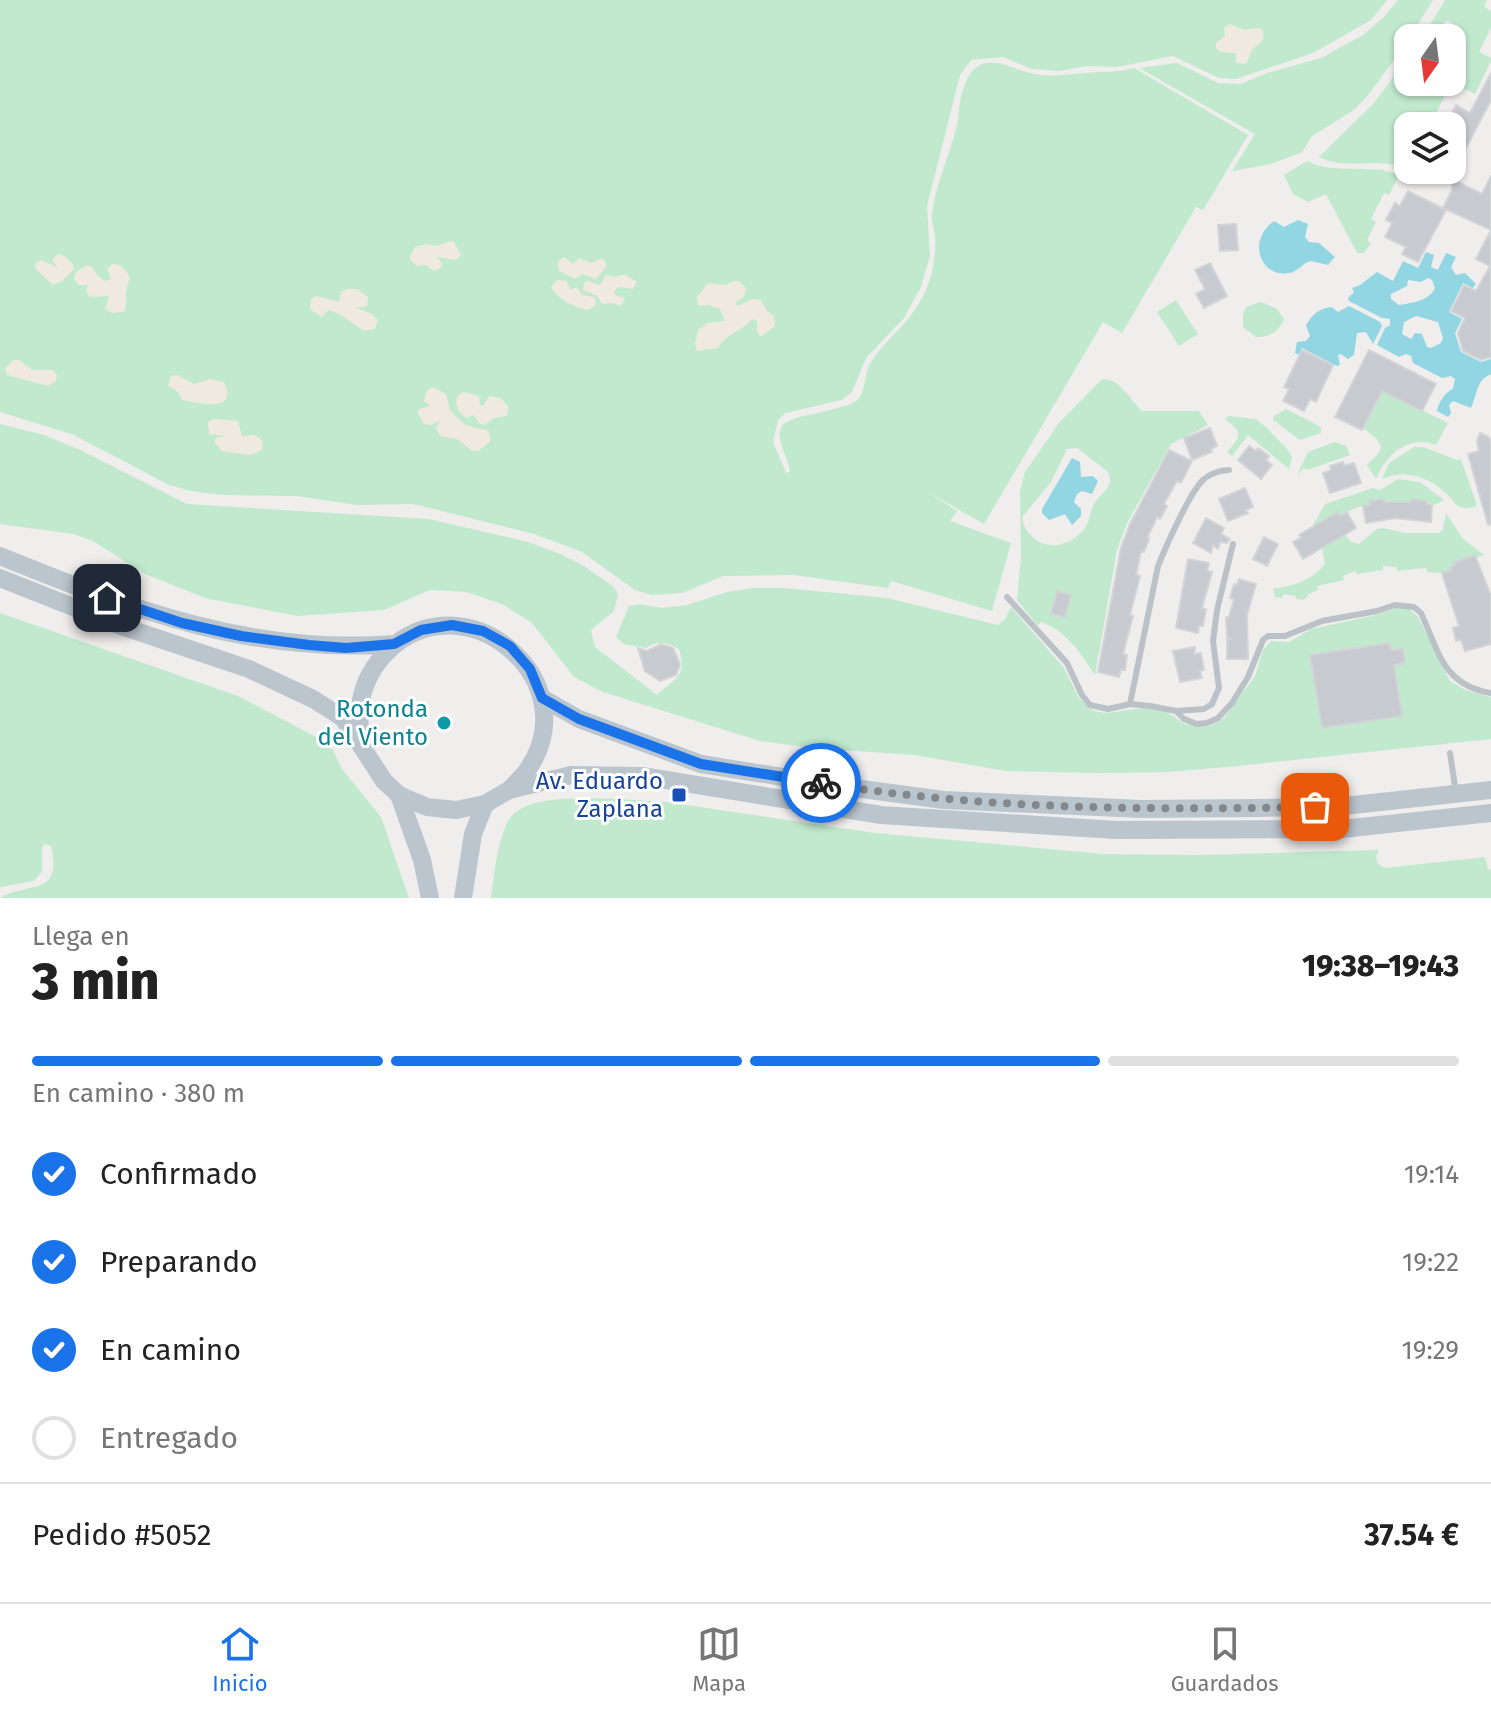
<!DOCTYPE html>
<html lang="es">
<head>
<meta charset="utf-8">
<style>
	:root { --surface:#fff; --page:#f6f6f6; --text:#222; --muted:#767676; --line:#e0e0e0; --accent:#1a73e8 }
	body { margin:0; font-family:"Fira Sans",sans-serif; background:var(--page); color:var(--text); height:100vh; display:flex; flex-direction:column; font-size:30px; white-space:nowrap }
	* { box-sizing:border-box; margin:0 }
	p { font-size:26px; color:var(--muted) }
	.icon { flex:none; width:44px; height:44px; fill:none; stroke:currentColor; stroke-width:2; stroke-linecap:round; stroke-linejoin:round }
	.map { position:relative; height:898px; overflow:hidden }
	.sheet { display:flex; flex-direction:column; background:var(--surface); flex:1 }
	.sheet>* { flex:none }
	.needle { width:52px; rotate:194deg }
	.controls { position:absolute; left:1394px; top:24px; display:grid; gap:16px }
	.controls a { display:grid; place-items:center; width:72px; height:72px; border-radius:16px; background:var(--surface); box-shadow:0 2px 6px #0004; font-size:40px }
	.pin { position:absolute; display:grid; place-items:center; width:68px; height:68px; color:#fff; margin:-34px; border-radius:16px; box-shadow:0 4px 12px #0006 }
	.courier { position:absolute; display:grid; place-items:center; width:80px; height:80px; margin:-40px; border:6px solid #1a73e8; border-radius:50%; background:#fff; color:#222; box-shadow:0 2px 10px #0007 }
	.summary em { font-style:normal; font-weight:800 }
	.summary div { display:flex; flex-direction:column-reverse }
	.summary { display:flex; align-items:center; justify-content:space-between; height:136px; padding:0 32px }
	h1 { font-size:52px; font-weight:800; line-height:60px }
	.bar { display:grid; grid-template-columns:repeat(4,1fr); gap:12px 8px; align-content:center; height:96px; padding:0 32px }
	.bar i { height:10px; border-radius:6px; background:var(--line) }
	.bar .current { background:var(--accent) }
	.bar p { grid-column:span 4 }
	.line { display:flex; align-items:center; gap:20px; padding:0 32px; border-top:2px solid var(--line) }
	.line div { flex:1 }
	ol { padding:0 32px; list-style:none }
	li { display:flex; align-items:center; gap:24px; height:88px }
	li p { margin-inline-start:auto }
	li .icon { padding:8px; border-radius:50%; background:var(--accent); color:#fff; stroke-width:4 }
	li:last-child { color:var(--muted) }
	li i { width:44px; height:44px; border:4px solid var(--line); border-radius:50% }
	.dock { display:flex; justify-content:space-around; align-items:center; height:112px; border-top:2px solid var(--line); background:var(--surface); font-size:22px; color:var(--muted) }
	.dock a { display:grid; justify-items:center; gap:4px }
	.dock .current { color:var(--accent) }
	.map>svg:first-child { display:block }
	.green { fill:#c0e9cd; fill-rule:evenodd }
	.sand { fill:#f0e9df }
	.water { fill:#91d6e2; fill-rule:evenodd }
	.building { fill:#c7cacf; stroke:#d2d4d8; stroke-width:2 }
	.lines { fill:none; stroke-linecap:round; stroke-linejoin:round }
	.service { stroke:#bac2c8; stroke-width:6 }
	.secondary { stroke:#bbc5cd; stroke-width:18 }
	.done { stroke:#82888c; stroke-width:8; stroke-dasharray:0 14.4 }
	.route { stroke:#1a73e8; stroke-width:10 }
	.culture-dot { fill:#0f9aa8; stroke:#fff; stroke-width:3 }
	.transit-dot { fill:#1a4fb4; stroke:#fff; stroke-width:3 }
	.labels { text-anchor:middle; dominant-baseline:central; stroke-width:6; stroke-linejoin:round; paint-order:stroke }
	.culture-label { font-size:24px; fill:#0d838f; stroke:#fff; text-anchor:end }
	.transit-label { font-size:24px; fill:#164399; stroke:#fff; text-anchor:end }
</style>
</head>
<body>
<div class="map">
<svg width="1491" height="898" viewBox="0 0 1491 898">
	<rect width="100%" height="100%" fill="#f0eded"/>
	<path class="green" d="M0,0h1387l-16,20 -58,33 -77,26 -17,-1 -46,-22 -56,11 -31,-1 -26,5 -28,-2 -29,-12 -32,3 -11,15 -33,131 3,50 -9,31 -17,31 -38,40 -14,34 -10,8 -57,13 -7,7 -5,22 13,31 4,-1c-1,-13 -16,-34 -8,-46 9,-12 58,-14 74,-25 11,-8 7,-27 15,-39 18,-27 40,-39 55,-72 7,-17 10,-34 9,-53 -1,-8 -4,-16 -3,-24 4,-30 18,-59 25,-88 3,-14 2,-28 8,-41 3,-8 7,-15 15,-19 14,-7 32,3 46,7 25,7 36,2 60,1 17,-2 31,0 48,-5l114,67 -45,75 -7,-3 -74,126 -19,-11 -119,202 -56,-32 29,19 -7,10 61,22 -19,68 -101,-30 -3,7 -94,-13 -71,1 -41,17 -30,2 -17,-5 -53,-38 -48,-18 -121,-30 -56,1 -61,-9 -74,-1 -31,-4 -22,-6 -95,-50 -74,-23z
		M1398,0h35l-26,42 -38,52 -15,16 -42,26 -10,16 -31,12 -39,7 23,-37 -116,-66 38,-5 41,20 22,1 27,-11 54,-15 42,-23 20,-17z
		M1445,0h42l-3,7 7,4v17l-12,24 12,6v3l-16,33 -10,-5h-12l-2,5 -5,-1 -16,33h-22v43c-27,-13 -64,2 -89,-12l54,-53 35,-46v24h22l6,10 6,1 16,-15 3,-13 -8,-13 -1,-30 -7,-1 -7,17h-16z
		M1307,161c30,15 62,1 92,14l-10,20 -5,-2 -13,26 5,3 -9,18 4,3 -7,10h-7l-31,-59 -18,8 -15,-8 -9,-19z
		M1176,300l22,34 -19,12 -22,-34z
		M1261,302l16,7 7,10c-5,13 -14,18 -28,18l-13,-10v-13l3,-7z
		M1102,379c19,0 27,20 40,32h57l9,14 -37,19 -44,79 -10,27 -22,125c-14,-21 -29,-45 -54,-53l-3,4 -21,-26 4,-43 -1,-66 5,-19 34,-49zM1077,448l30,23c9,16 -6,21 -13,33 -4,7 -4,17 -9,24 -12,16 -35,24 -51,10 -7,-6 -12,-12 -11,-22l28,-34 16,-33z
		M1359,379l89,44 -12,22c-27,-11 -50,9 -60,34l-9,-14 12,-12 2,-7 -5,-8 -13,-10z
		M1286,409l35,18v6l-21,7 -27,-20 1,-4z
		M1229,416l27,3 11,9 20,21 5,8 -3,12 -41,-34 -16,21 -5,-4c14,-16 17,-19 -2,-33z
		M0,424l44,11 34,14 109,55 242,15 99,23 30,11 26,13 30,21 4,7 -4,17 -23,19 4,17 62,48c19,-18 30,-18 22,-46 -12,-7 -20,-9 -33,-1l-22,-4 -8,-7 13,-31 11,-2 22,4 25,-3 40,-13 25,-4h33l102,10 111,27 7,-6 6,-12 53,61 15,30 15,13 12,2 38,-5 21,3 20,13 23,3 16,-9 31,-42 8,-26 8,-9 18,1 22,-13 61,-13 27,-9 11,2 8,8 32,64 15,9 26,7v42l-253,27 -70,6 -68,1 -94,-2 -91,-16 -103,-7 -52,-7 -157,-49 -29,-15 -42,-54 -30,-19 -36,-12 -36,-2 -46,20 -87,6 -92,-18 -60,-24 -52,-33 -20,-7 -73,-10z
		M1335,442l11,4 4,9 -43,15 -3,-2 -7,7 11,-23z
		M1414,447h9l34,13 4,-1 16,47c-4,1 -10,3 -13,2 -8,-1 -10,-7 -15,-12 -18,-18 -42,-28 -67,-17l7,-16z
		M1398,479l22,3 24,18 -9,5 -23,-6 -1,3c-25,-1 -50,0 -71,14l-3,-4 -23,18 -2,-3 13,-23 48,-16 7,2z
		M1446,513l17,26 21,16 -8,3 -1,-2 -25,11 1,3 -9,3 -15,-1 -1,-4 -29,3v-4l-14,-1v4l-26,4 -2,-3 -12,5 1,4 -27,6 1,4 -9,4 -5,6 -8,-1v-3l-13,-2 -1,4 -7,-1 -2,-8c21,-3 39,-9 52,-25l-3,-16 23,-14 6,8 8,2 18,-15 6,-1 22,5h34l4,-4z
		M0,613l238,83 82,43 13,11 9,19 39,48 28,81h-409c27,-17 63,0 51,-52l-6,-2 -3,3v24l-8,10 -34,6z
		M619,799l47,3 209,31 229,21 94,1 176,-5h5l-3,7 2,7 7,4 100,-11 3,13 3,-1v29h-1000c3,-23 6,-54 16,-75 15,-31 82,-24 112,-24z"/>
	<path class="sand" d="M1230,24l14,6 14,-2 5,3c2,12 -3,10 -10,18 -4,4 -3,10 -7,15l-10,-1v-10l-15,-1 -5,-4v-5l9,-7 -1,-8z
		M450,241l4,1 7,13 -5,5 -19,-3 5,7 -1,4 -7,3 -8,-6 -9,1 -6,-5 -1,-4 5,-10 12,-3 10,2z
		M58,254l7,2 8,8 1,5 -12,12 -9,4 -18,-17 1,-5 5,-3 17,8 -6,-8z
		M564,257l9,7 6,-6 12,5 12,-5 4,8 -11,13 -14,-5 -7,5 -16,-8 -1,-10z
		M112,264c8,-1 16,7 18,15 -8,15 -1,21 -6,33l-12,1 -7,-4 4,-13 -18,1 -5,-5 2,-7h-9l-5,-6 2,-7 11,-7 5,2 6,9 7,5 6,-2 -4,-10z
		M624,274l13,8 -4,7 -14,-2 -5,4 1,4 10,3 -4,8 -9,-3 -10,1 -5,-8 -14,-6 1,-7 4,-2 12,4 6,-10 9,2z
		M557,280l10,1 3,9 7,-3 5,8 12,2 2,5 -1,4 -8,4c-14,-4 -29,-10 -36,-23z
		M734,281h5l7,7 -2,9 -8,5 1,4 16,-7 8,1 6,11 7,5 1,10 -15,11 -3,-6v-10l-5,-2c-9,12 -26,14 -34,29l-21,3 -2,-7 3,-14 10,-7 17,-2 -5,-12 -11,-4 -11,1 -1,-9 11,-14 17,2z
		M348,289h8l12,8 -1,9 -11,2 14,5 8,7 -3,9 -10,2c-13,-7 -21,-17 -37,-21l-6,7 -12,-8 1,-10 5,-3 23,6 2,-10z
		M14,360h5l13,10h21l4,5 -1,6 -8,5 -41,-11 -2,-7z
		M177,375l17,9 17,-5 13,3c15,33 -27,20 -42,18l-5,-9 -9,-5 3,-10z
		M433,387l13,7 4,16 15,15 24,6 1,11 -12,9 -7,-1 -14,-11 -17,-3 -4,-7 4,-8 -10,4 -6,-1 -6,-11 1,-4 11,-3 -6,-5 3,-11z
		M463,392l16,4 1,9 3,1 6,-10 11,2 8,8 -1,10 -14,2 -8,7 -6,-2 -5,-8 -7,3c-9,-6 -12,-10 -10,-21z
		M214,419l24,2 4,15c8,2 11,-7 21,6l-1,8 -12,5 -28,-4 -8,-9 2,-4 10,-2 -17,-2 -1,-12z"/>
	<path class="water" d="M1298,220l10,4 -3,13 4,5 10,1 16,14 -7,8 -17,-4c-9,2 -13,11 -22,12 -28,5 -43,-32 -15,-52l10,6z
		M1426,252l8,3 -3,12 7,3 8,-17 10,4 -5,10 5,8 9,-2 11,11 -3,4 -10,-5 -14,29 13,7 -7,14 6,19 20,10 10,-3v15c-16,7 -13,20 -20,34l-18,-7 -4,4 2,8 -3,4 -11,-6c1,-8 9,-20 16,-22l2,-10 -4,-3 -9,2 -29,-15 -2,-7 -5,-2 -7,3 -22,-12 8,-17 5,-3v-6l-8,-1 -33,-17 -1,-3 6,-6 -2,-4 8,-3 17,-13 16,9 10,-20 15,7zM1428,278l4,2 3,8c-6,13 -23,15 -36,17l-8,-6v-5l16,-8 1,-6 13,2zM1416,316l22,6 5,16 -2,5 -10,5 -4,-1 -5,-13 -7,-1 -4,6 -9,-5 2,-12z
		M1349,306l31,16 2,4 -9,18 -7,-12 -9,1 -3,22 -6,4 -7,-5 -3,1 2,10 -3,1 -35,-18 -3,7 -4,-2 2,-11 9,-1 4,-5 -4,-11c7,-11 12,-16 25,-18l7,5z
		M1072,458l8,4 1,15 12,-1 5,5 -6,13 -10,-3 -5,3 -3,8 7,7v7l-9,9 -7,-11 -16,6 -7,-7v-4z"/>
	<path class="building" d="M1491,73v27l-29,56 -10,-5v-25h-7l11,-21 14,8z
		M1491,176v54l-48,-22 9,-18v-11l30,15z
		M1408,191l38,19 -28,52 -16,-8 4,-7 -21,-10 7,-14 -6,-3 9,-17 5,3z
		M1236,224l2,26 -18,1 -2,-26z
		M1491,230v127l-10,3 -18,-9 -5,-18 7,-15 -14,-7 13,-26 12,6 14,-25 -14,-7z
		M1210,263l17,33 -23,12 -8,-14 9,-5 -10,-19z
		M1302,350l31,15 -17,37 -6,-3 -6,12 -21,-10 6,-12 -5,-2z
		M1369,350l67,34 -14,27 -40,-20 -20,39 -27,-13z
		M1210,428l7,18 -6,3 1,3 -20,8 -8,-22z
		M1480,433l9,4 2,6v81l-3,1 -20,-71 11,-3 -2,-9z
		M1249,446l7,5 2,-3 11,8 -3,4 6,5 -11,14 -23,-19z
		M1169,450l23,11 -11,22 -4,-2 -3,5 -10,18 3,2 -7,13 -3,-2 -10,21 2,1 -5,13 -3,-1 -5,24 4,1 -10,39 3,1 -10,38 4,1 -2,15 -4,-1 -2,8 -21,-5 23,-124 9,-24z
		M1343,462l1,4 10,-3 7,20 -31,10 -7,-20 8,-3 -1,-4z
		M1245,488l8,19 -7,3 2,3 -20,8 -9,-22z
		M1384,499v3h27l1,-3 14,2v3l6,1 -1,17 -36,-4 -29,5 -3,-17 7,-1 -1,-4z
		M1338,512l2,4 7,-4 9,16 -53,31 -10,-17 8,-4 -2,-3z
		M1206,518l18,10 -3,6 9,5 -3,4 -7,-1 -2,7 -5,-4 -2,8 -18,-10z
		M1264,537l14,7 -11,22 -14,-7z
		M1475,555l16,41v48l-26,7 -4,-11 -5,1 -3,-13 6,-2 -17,-53 9,-3 -1,-3 5,-2 -1,-3z
		M1188,559l21,4 -2,8 5,1 -10,36 4,1 -3,17h-4l-1,7 -22,-5z
		M1239,579l17,5 -9,31 1,44h-21v-19l4,-1 -4,-1 -1,-21h3l5,-18 -4,-1 4,-14 3,1z
		M1057,591l14,4 -6,22 -14,-3z
		M1390,643l1,7 12,-1 2,14 -11,2 8,51 -80,12 -12,-73z
		M661,644l12,4 7,16 -4,11 -16,6 -15,-10 -7,-23 9,3z
		M1195,647l-1,7 7,-1 3,17 -4,1 2,7 -22,4 -7,-31z"/>
	<g class="lines">
		<path class="service" d="M1007,597l60,66 15,32 8,10 18,4 22,-5 20,2 26,5 8,8 13,5 10,-1 11,-5 14,-15 16,-26 15,-37 5,-4h17l37,-15 55,-10 18,-6 19,2 7,6c18,39 22,72 70,80
			M1130,704l28,-138c8,-20 30,-69 43,-84 7,-8 19,-12 28,-12
			M1176,711l28,-2 8,-5 7,-16 -6,-47 4,-31 16,-66
			M1450,753l6,40"/>
		<path class="secondary" d="M0,556c131,53 250,99 394,88
			M0,578l121,48 128,43 64,30 30,19 41,63 15,14 28,12 29,3 29,-6 24,-14 62,-15 71,1 239,39 235,15 226,-1 149,-16
			M542,698l37,21 122,45 138,22 105,14 197,9 115,-1 88,-2 147,-16
			M361,739c-5,-32 1,-61 24,-85 78,-81 207,28 141,118 -5,6 -11,12 -17,18
			M399,795l23,65 8,38
			M463,898l10,-64 12,-30"/>
	</g>
	<g class="lines">
		<path class="done" d="M821,783c163,27 329,27 494,24"/>
		<path class="route" d="M107,598l75,25 59,13 68,9 37,3 48,-4 27,-14 31,-5 31,6 27,15 20,23 12,29 37,21 122,45 120,19"/>
	</g>
	<circle class="culture-dot" cx="444" cy="723" r="8"/>
	<rect class="transit-dot" x="671" y="787" width="16" height="16" rx="4"/>
	<g class="labels">
		<g class="culture-label">
			<text x="428" y="709">Rotonda<tspan x="428" dy="28">del Viento</tspan></text>
		</g>
		<g class="transit-label">
			<text x="663" y="781">Av. Eduardo<tspan x="663" dy="28">Zaplana</tspan></text>
		</g>
	</g>
</svg>
<div class="controls">
<a><svg class="needle" viewBox="-14 -14 28 28"><path d="M0-13l5 13h-10z" fill="#e53935"/><path d="M0 13l5-13h-10z" fill="#767676"/></svg></a>
<a><svg class="icon" aria-label="layers" viewBox="0 0 24 24"><path d="M12 4l9 5-9 5-9-5zM3 14l9 5 9-5"/></svg></a>
</div>
<div class="pin" style="left:1315px;top:807px;background:#ea580c"><svg class="icon" aria-label="bag" viewBox="0 0 24 24"><path d="M5 8h14l-1 12H6zM9 8a3 3 0 0 1 6 0"/></svg></div>
<div class="pin" style="left:107px;top:598px;background:#1f2937"><svg class="icon" aria-label="home" viewBox="0 0 24 24"><path d="M3 11l9-7 9 7M6 9v11h12V9"/></svg></div>
<div class="courier" style="left:821px;top:783px"><svg class="icon" aria-label="bike" viewBox="0 0 24 24"><circle cx="6" cy="16" r="4"/><circle cx="18" cy="16" r="4"/><path d="M6 16l4-8h5l3 8M10 8l3 8H6M13 5h3"/></svg></div>
</div>
<section class="sheet">
<div class="summary"><div><h1>3 min</h1><p>Llega en</p></div><em>19:38–19:43</em></div>
<div class="bar"><i class="current"></i><i class="current"></i><i class="current"></i><i></i><p>En camino · 380 m</p></div>
<ol>
<li><svg class="icon" aria-label="check" viewBox="0 0 24 24"><path d="M5 12l5 5 9-10"/></svg>Confirmado<p>19:14</p></li>
<li><svg class="icon" aria-label="check" viewBox="0 0 24 24"><path d="M5 12l5 5 9-10"/></svg>Preparando<p>19:22</p></li>
<li><svg class="icon" aria-label="check" viewBox="0 0 24 24"><path d="M5 12l5 5 9-10"/></svg>En camino<p>19:29</p></li>
<li><i></i>Entregado</li>
</ol>
<div class="line" style="height:104px"><div>Pedido #5052</div><b>37.54 €</b></div>
</section>
<nav class="dock">
<a class="current"><svg class="icon" aria-label="home" viewBox="0 0 24 24"><path d="M3 11l9-7 9 7M6 9v11h12V9"/></svg>Inicio</a>
<a><svg class="icon" aria-label="map" viewBox="0 0 24 24"><path d="M3 6l6-2 6 2 6-2v14l-6 2-6-2-6 2zM9 4v14M15 6v14"/></svg>Mapa</a>
<a><svg class="icon" aria-label="saved" viewBox="0 0 24 24"><path d="M7 4h10v16l-5-4-5 4z"/></svg>Guardados</a>
</nav>
</body>
</html>
